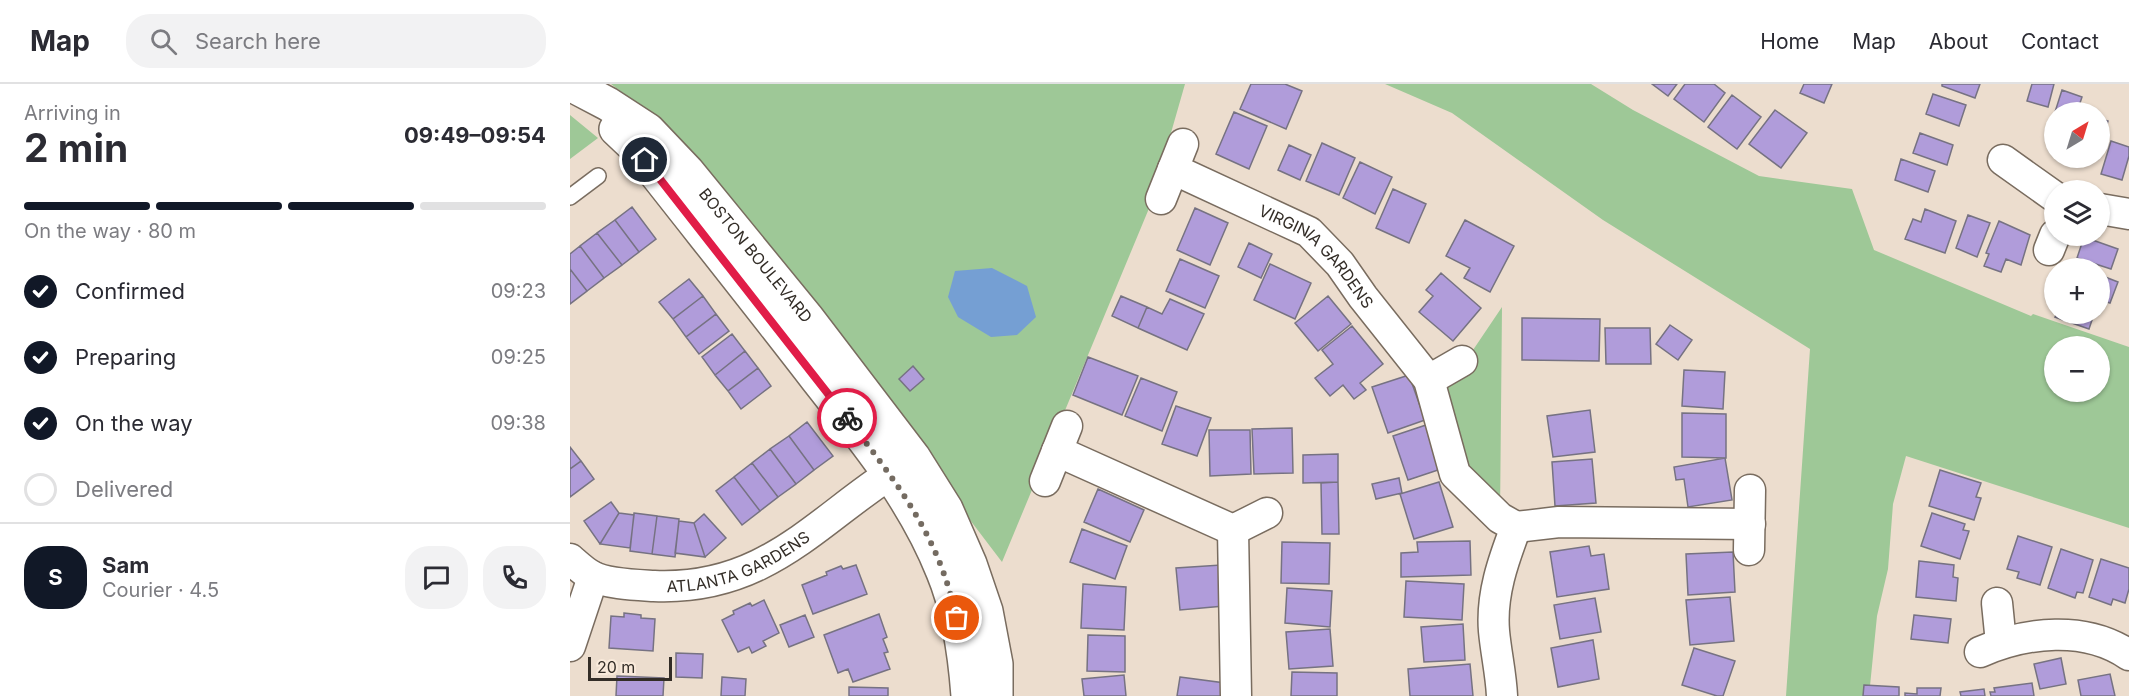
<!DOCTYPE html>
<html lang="en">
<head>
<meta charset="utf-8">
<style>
	:root { --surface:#fff; --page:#f2f2f3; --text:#2b2b33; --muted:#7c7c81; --line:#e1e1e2; --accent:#111827 }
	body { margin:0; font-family:Inter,sans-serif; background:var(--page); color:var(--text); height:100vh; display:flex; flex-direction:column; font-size:22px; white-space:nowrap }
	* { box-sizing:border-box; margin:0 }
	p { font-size:20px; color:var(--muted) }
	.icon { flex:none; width:33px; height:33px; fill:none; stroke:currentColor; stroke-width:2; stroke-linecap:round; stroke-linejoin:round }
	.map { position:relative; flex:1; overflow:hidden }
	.sheet { display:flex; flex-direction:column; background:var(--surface); width:570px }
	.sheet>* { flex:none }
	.needle { width:39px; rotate:38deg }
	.buttons { position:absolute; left:1474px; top:18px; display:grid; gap:12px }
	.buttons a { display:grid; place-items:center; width:66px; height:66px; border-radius:50%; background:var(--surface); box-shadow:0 2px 4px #0004; font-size:30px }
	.scale { position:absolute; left:18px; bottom:15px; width:84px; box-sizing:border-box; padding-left:6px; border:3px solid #332d27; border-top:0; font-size:16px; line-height:21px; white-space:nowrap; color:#332d27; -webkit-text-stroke:4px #f9eadb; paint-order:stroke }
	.pin { position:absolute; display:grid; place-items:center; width:51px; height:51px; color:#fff; margin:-26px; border:3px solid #fff; border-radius:50%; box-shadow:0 2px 6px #0007 }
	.courier { position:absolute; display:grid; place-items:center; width:60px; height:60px; margin:-30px; border:4px solid #e11d48; border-radius:50%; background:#fff; color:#222; box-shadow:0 2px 8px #0007 }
	.head em { font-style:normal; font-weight:700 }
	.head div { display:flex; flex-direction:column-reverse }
	.head { display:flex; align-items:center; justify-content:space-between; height:102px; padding:0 24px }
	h1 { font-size:39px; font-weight:700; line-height:45px }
	.bar { display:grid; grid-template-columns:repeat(4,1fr); gap:9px 6px; align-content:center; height:72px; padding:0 24px }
	.bar i { height:8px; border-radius:4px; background:var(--line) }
	.bar .on { background:var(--accent) }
	.bar p { grid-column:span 4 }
	.line { display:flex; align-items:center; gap:15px; padding:0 24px; border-top:2px solid var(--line) }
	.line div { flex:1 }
	.round { display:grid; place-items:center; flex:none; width:63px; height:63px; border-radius:24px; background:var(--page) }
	ol { padding:0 24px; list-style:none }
	li { display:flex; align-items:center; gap:18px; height:66px }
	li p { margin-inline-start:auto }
	li .icon { padding:6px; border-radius:50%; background:var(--accent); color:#fff; stroke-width:4 }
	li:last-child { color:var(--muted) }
	li i { width:33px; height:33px; border:3px solid var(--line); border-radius:50% }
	header { display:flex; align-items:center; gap:36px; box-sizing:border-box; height:84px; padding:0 30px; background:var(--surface); border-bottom:2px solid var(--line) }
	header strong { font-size:28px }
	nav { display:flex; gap:33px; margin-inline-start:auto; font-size:21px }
	.search { width:420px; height:54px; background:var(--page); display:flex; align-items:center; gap:15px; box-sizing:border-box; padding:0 21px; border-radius:24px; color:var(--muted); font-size:22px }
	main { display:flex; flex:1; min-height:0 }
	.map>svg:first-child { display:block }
	.green { fill:#9ec897; fill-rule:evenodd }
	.water { fill:#759fd3 }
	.building { fill:#b09cda; stroke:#767282; stroke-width:1.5 }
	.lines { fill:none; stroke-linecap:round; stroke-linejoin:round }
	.lane-casing { stroke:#796c5f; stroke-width:18 }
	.street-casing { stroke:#796c5f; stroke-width:33 }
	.secondary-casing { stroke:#796c5f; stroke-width:36 }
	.lane { stroke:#fff; stroke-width:15 }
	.street { stroke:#fff; stroke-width:30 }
	.secondary { stroke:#fff; stroke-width:33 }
	.done { stroke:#746b61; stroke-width:6; stroke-dasharray:0 10.8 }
	.route { stroke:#e11d48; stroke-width:8 }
	.labels { text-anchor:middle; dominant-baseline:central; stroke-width:4.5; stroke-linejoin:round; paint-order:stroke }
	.street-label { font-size:16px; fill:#332d27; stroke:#f9eadb }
</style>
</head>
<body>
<header>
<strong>Map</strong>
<div class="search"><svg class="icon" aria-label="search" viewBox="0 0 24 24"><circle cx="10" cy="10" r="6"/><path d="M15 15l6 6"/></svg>Search here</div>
<nav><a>Home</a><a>Map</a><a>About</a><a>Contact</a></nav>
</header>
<main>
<section class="sheet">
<div class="head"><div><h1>2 min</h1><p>Arriving in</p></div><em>09:49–09:54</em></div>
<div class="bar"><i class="on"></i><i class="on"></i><i class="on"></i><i></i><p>On the way · 80 m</p></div>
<ol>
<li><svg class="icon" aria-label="check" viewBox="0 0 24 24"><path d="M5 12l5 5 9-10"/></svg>Confirmed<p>09:23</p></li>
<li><svg class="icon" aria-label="check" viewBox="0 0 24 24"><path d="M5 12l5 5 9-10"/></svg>Preparing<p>09:25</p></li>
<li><svg class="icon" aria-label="check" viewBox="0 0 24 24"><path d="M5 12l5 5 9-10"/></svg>On the way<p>09:38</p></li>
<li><i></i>Delivered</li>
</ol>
<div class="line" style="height:108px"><b class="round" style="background:var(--accent);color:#fff">S</b><div><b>Sam</b><p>Courier · 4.5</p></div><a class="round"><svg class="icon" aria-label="chat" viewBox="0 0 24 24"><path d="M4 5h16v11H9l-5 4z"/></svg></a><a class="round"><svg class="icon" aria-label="phone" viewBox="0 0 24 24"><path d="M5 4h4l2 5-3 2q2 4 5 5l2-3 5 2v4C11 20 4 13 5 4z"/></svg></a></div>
</section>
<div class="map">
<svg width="1559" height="612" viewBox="0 0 1559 612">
	<rect width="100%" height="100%" fill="#ecddce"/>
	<path class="green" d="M41,0h574l-35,122 -148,356 -172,-226 -164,-210z
		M815,0h206l42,26 126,66 93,13 22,61 157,66 2,-2 96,33v181l-223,-72 -13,48 -5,65 -11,47 -8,80h-83l24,-347 -207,-129 -151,-107zM1485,262h45v46h-45z
		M0,31l28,23 -28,21z
		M932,223l-2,211 -46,-39 -25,-99 42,-27z"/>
	<path class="water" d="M422,184l35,18 9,31 -19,18 -26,2 -33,-20 -10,-20 7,-26z"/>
	<path class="building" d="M681,0h34l17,7 -16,38 -46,-20z
		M1082,0h25l-9,12z
		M1115,0h29l11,9 -21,29 -30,-23z
		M1234,0h28l-8,19 -24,-10z
		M1372,0h38l-5,14 -33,-12z
		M1462,0h22l-6,23 -21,-6z
		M1492,6l20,7 -5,15h-22z
		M1363,10l33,11 -7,21 -33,-12z
		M1162,11l29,22 -24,32 -29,-22z
		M1205,26l32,23 -26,35 -32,-24z
		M664,28l33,14 -18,43 -33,-15z
		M1530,35l8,2 -8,28z
		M1350,49l33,12 -6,20 -34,-12z
		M1541,57l18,6v9l-7,24 -21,-6z
		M752,59l33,15 -16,37 -33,-14z
		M719,61l22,10 -11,25 -22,-10z
		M1331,75l34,12 -7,21 -33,-12z
		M790,78l32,15 -17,37 -32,-16z
		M823,105l33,15 -17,39 -33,-15z
		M62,123l24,32 -17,13 -24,-32z
		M625,124l33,15 -18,42 -33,-15z
		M1355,125l31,12 -11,32 -40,-14 8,-20 8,3z
		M1398,131l22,8 -13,34 -21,-9z
		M45,136l24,32 -17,13 -25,-32z
		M895,136l49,26 -24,46 -26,-14 6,-10 -24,-12z
		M1429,137l31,14 -9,30 -15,-6 -5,13 -17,-6 5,-12 -3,-1z
		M27,149l25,32 -18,13 -24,-32z
		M1514,153l34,12 -7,20 -34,-11z
		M679,159l23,11 -11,24 -23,-11z
		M10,162l24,32 -17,13 -17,-22v-15z
		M610,175l39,17 -14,32 -39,-17z
		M700,180l41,19 -16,36 -41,-19z
		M0,185l17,22 -17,13z
		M871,189l40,35 -28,33 -34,-29 14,-16 -7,-6z
		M1530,191l18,7 -8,21 -10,-3z
		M119,195l14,17 -30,23 -14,-17z
		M133,212l13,18 -30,23 -13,-18z
		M551,212l26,11 -9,21 -26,-12z
		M758,212l23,28 -33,27 -23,-28z
		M600,215l34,15 -17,36 -49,-22 9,-21 15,7z
		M146,230l13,17 -30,23 -13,-17z
		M1487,230h37l-5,15 -34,-12z
		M952,234l78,1 -1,42 -77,-1z
		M1100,241l22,15 -14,20 -22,-16z
		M782,242l31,38 -23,19 6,7 -12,9 -11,-14 -13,11 -15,-18 18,-14 -11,-14z
		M1035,244h45l1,36h-45z
		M162,250l13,17 -30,24 -13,-18z
		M175,267l13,17 -30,23 -13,-16z
		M518,273l50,19 -16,39 -49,-20z
		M343,282l11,13 -14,12 -11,-12z
		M188,284l13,18 -30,23 -13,-18z
		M1114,286l41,2 -2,37 -41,-3z
		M839,291l16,45 -37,13 -16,-46z
		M571,294l36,14 -15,39 -37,-15z
		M606,322l35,12 -14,38 -35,-12z
		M1020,326l5,42 -42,5 -6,-41z
		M1112,329l44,1v44l-44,-1z
		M237,338l26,34 -19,14 -25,-34z
		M856,341l15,44 -33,11 -15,-44z
		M722,344l1,45 -39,1 -2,-45z
		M639,346h41l1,44 -41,2z
		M219,352l25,34 -18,14 -26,-35z
		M0,363l11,14 -11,8z
		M200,365l26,35 -18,13 -26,-34z
		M768,370v28l-35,1v-28z
		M1155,374l7,42 -44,7 -4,-28 -8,1 -2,-13z
		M1022,375l4,44 -41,3 -3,-44z
		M11,377l13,18 -24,18v-28z
		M182,379l26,34 -18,14 -26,-34z
		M1370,386l41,13 -5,14 5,1 -7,22 -45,-14z
		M164,393l26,34 -18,14 -26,-34z
		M829,394l3,15 -26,6 -4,-15z
		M768,398l1,52h-17l-1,-51z
		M869,398l14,45 -39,12 -14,-45z
		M528,405l46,21 -14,32 -46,-20z
		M41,418l8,11 -19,31 -16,-23z
		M49,429l15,2 -4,33 -30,-4z
		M64,429l23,3 -5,38 -22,-3z
		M1362,429l33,11 -2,6 6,1 -9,28 -39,-13z
		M134,430l22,24 -21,19 -11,-34z
		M87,432l22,3 -4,38 -23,-3z
		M109,437l15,2 11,34 -30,-4z
		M512,445l45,17 -12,33 -45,-17z
		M1448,452l34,11 -12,38 -23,-7 2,-6 -12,-3z
		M900,457l1,34 -70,2v-24l17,-1 -1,-10z
		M712,458l48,1 -1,41 -48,-1z
		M1019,462l2,10 13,-2 5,35 -52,8 -7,-45z
		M1491,465l32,11 -10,33 -6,-1 -2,6 -27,-10z
		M1163,468l2,40 -47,3 -2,-41z
		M1531,475l28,9v21l-4,14 -12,-4 -2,6 -22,-8z
		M1349,477l35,4 -1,12 5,1 -2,23 -40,-4z
		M286,481l11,29 -54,20 -11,-29 25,-10 -1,-3 15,-6 2,3z
		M651,481l3,41 -44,4 -4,-42z
		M836,497l58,3 -2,36 -58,-3z
		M513,500l43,3 -2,43 -43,-2z
		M717,504l45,3 -2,36 -45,-4z
		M1160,513l4,44 -44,4 -4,-45z
		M1025,514l6,34 -41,7 -6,-34z
		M194,516l15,33 -16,8 3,5 -14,7 -3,-6 -11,5 -16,-32 12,-6 -1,-3 17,-8 2,3z
		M54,529l17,2v3l14,1 -2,32 -44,-3 2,-32 13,1z
		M309,530l8,23 -4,2 5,13 -4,1 6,16 -37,13 -5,-13 -10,4 -14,-38z
		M235,531l9,22 -25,10 -9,-22z
		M1344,531l37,4 -3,24 -37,-4z
		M893,540l2,36 -41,2 -3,-35z
		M760,545l3,37 -44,3 -3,-37z
		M518,551l37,1v36l-38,-1z
		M1023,556l6,39 -41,8 -7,-39z
		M1124,564l41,13 -12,35h-6l-35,-11z
		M106,569l27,1 -1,24 -26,-1z
		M1491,574l5,26 -26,5 -6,-25z
		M900,580l3,32h-63l-2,-27z
		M722,588l45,1v23h-46z
		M1540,590l5,22h-34l-3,-16z
		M554,591l2,21h-42l-2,-17z
		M47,592l47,2 -1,18h-47z
		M152,593l24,2 -1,17h-24z
		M610,593l45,6 -2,13h-46z
		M1462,599l2,13h-43l-1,-4h5l-1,-4z
		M1294,601l35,2v9h-36z
		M279,603l39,1v8h-39z
		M1347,604h24l-1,8h-35v-3l12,1z
		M1414,605l1,7h-24l-1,-4z"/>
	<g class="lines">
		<g class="lane-casing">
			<path id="lane" d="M0,113l28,-21"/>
		</g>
		<g class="street-casing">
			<g id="street">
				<path d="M1433,76l52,37"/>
				<path id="s1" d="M603,85l136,63 31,32 23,33 66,83 26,94 45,44 16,9c-13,34 -25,68 -22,104 2,22 7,43 8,65"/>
				<path d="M591,115l22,-55"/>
				<path d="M1530,125l29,5"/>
				<path d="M1479,166l6,-15"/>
				<path d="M859,296l33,-19"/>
				<path d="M487,367l176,79 34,-17"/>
				<path d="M475,397l22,-55"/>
				<path d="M946,443l43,-5 191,2"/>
				<path d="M663,446l3,166"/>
				<path d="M1179,466l1,-60"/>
				<path id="s2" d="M0,475c7,6 14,13 22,17 14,8 46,9 62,10 117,5 167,-72 256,-125"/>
				<path d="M1427,519l4,40"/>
				<path d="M0,562l23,-69"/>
				<path d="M1410,568c46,-20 105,-27 149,3"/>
			</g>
		</g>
		<g class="secondary-casing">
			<g id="secondary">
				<path id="s3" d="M0,0l38,20 40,26 39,41 121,148 106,139 32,51 24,55 16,47 10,53v32"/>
				<path d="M46,45l19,18c61,78 122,154 182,232 48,61 97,120 126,193 16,38 22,83 25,124"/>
			</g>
		</g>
		<use href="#lane" class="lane"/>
		<use href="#street" class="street"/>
		<use href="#secondary" class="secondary"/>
	</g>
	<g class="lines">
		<path class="done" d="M277,334c37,48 76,97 97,156 5,14 9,29 13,44"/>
		<path class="route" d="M75,76l202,258"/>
	</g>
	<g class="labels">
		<g class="street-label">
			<text stroke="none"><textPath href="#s3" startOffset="256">BOSTON BOULEVARD</textPath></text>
			<text stroke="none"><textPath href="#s1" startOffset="171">VIRGINIA GARDENS</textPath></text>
			<text stroke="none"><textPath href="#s2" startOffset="180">ATLANTA GARDENS</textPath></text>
		</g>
	</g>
</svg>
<div class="buttons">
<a><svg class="needle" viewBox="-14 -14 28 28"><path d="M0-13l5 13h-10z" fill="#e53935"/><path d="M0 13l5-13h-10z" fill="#7c7c81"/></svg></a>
<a><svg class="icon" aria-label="layers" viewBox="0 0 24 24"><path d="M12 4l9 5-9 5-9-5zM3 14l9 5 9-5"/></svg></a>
<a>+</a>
<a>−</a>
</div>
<div class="scale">20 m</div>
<div class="pin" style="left:387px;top:534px;background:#ea580c"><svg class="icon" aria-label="bag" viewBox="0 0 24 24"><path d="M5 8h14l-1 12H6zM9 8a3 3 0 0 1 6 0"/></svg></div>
<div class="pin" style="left:75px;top:76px;background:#1f2937"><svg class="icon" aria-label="home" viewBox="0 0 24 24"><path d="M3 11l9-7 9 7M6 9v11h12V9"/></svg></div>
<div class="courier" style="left:277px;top:334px"><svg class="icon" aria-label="bike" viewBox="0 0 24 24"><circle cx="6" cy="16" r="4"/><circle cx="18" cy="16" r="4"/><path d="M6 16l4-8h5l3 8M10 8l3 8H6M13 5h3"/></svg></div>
</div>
</main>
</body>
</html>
